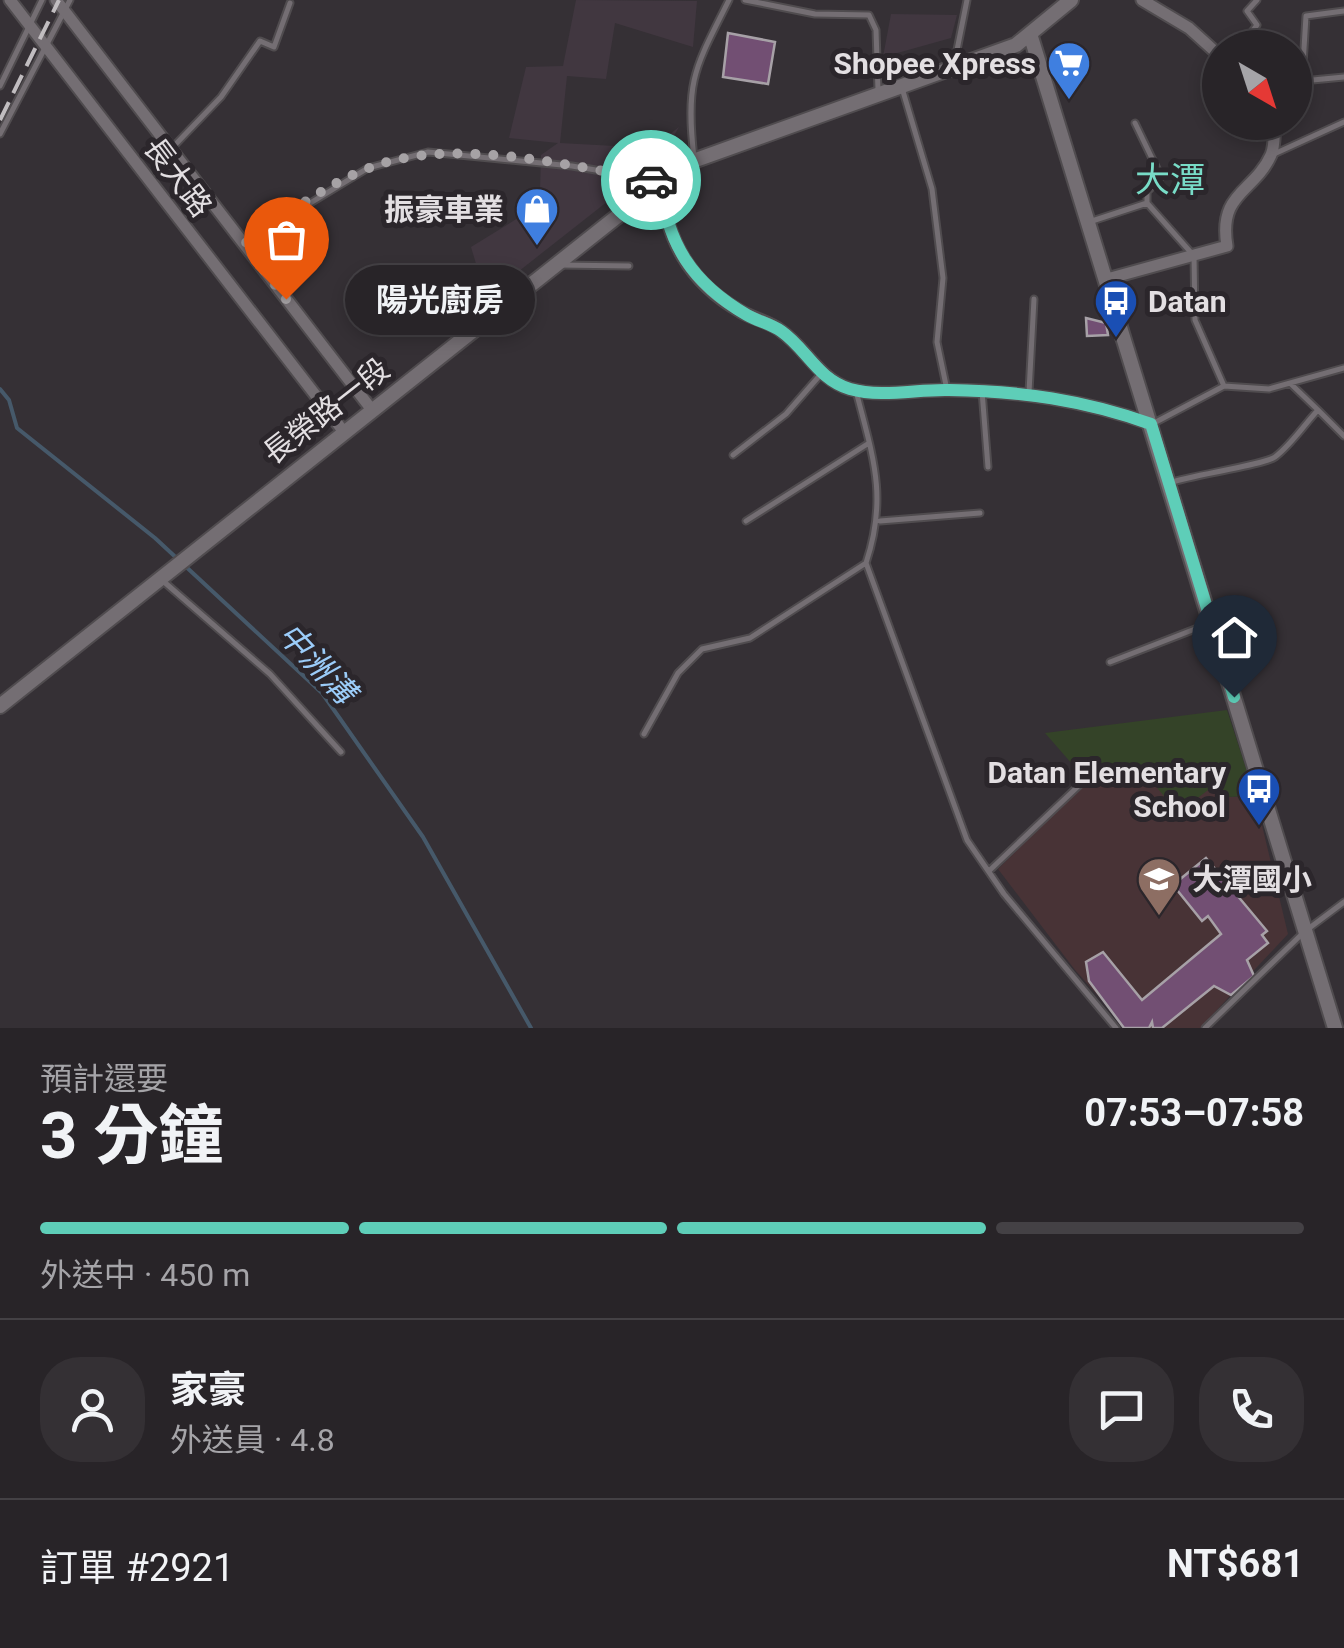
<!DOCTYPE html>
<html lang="zh-TW">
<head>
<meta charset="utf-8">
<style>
	:root { --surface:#282428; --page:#343034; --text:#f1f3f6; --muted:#a5a4a8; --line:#444145; --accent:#5eceb8 }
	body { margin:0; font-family:Roboto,"Noto Sans TC",sans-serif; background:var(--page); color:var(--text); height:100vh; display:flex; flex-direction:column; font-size:38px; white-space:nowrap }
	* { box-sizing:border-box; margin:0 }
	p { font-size:32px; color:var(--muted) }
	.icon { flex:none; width:55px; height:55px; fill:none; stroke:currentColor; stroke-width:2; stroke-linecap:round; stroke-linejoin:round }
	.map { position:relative; height:1028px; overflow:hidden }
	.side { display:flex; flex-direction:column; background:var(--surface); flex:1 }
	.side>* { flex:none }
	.needle { width:65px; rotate:141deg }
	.fabs { position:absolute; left:1202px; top:30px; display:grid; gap:20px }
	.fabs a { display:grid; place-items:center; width:110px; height:110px; border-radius:50%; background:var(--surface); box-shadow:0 5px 15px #0003,0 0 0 2px var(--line); font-size:50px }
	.pin { position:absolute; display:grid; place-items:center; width:85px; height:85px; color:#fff; margin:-102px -42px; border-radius:50% 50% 50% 0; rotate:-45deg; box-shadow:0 0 10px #0007 }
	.pin .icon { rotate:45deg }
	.courier { position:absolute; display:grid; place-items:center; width:100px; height:100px; margin:-50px; border:8px solid #5eceb8; border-radius:50%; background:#fff; color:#222; box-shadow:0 2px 12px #0007 }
	.bubble { position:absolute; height:70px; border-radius:35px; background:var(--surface); box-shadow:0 5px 15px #0003,0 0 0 2px var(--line); font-size:32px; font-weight:700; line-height:70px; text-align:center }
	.head em { font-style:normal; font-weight:700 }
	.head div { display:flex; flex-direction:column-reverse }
	.head { display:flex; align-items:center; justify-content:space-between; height:170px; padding:0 40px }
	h1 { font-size:65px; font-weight:700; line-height:75px }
	.bar { display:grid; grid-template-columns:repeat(4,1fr); gap:15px 10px; align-content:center; height:120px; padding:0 40px }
	.bar i { height:12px; border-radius:8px; background:var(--line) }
	.bar .selected { background:var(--accent) }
	.bar p { grid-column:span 4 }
	.line { display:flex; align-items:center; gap:25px; padding:0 40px; border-top:2px solid var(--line) }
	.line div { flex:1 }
	.round { display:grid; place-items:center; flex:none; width:105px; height:105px; border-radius:40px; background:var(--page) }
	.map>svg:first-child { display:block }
	.built { fill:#413740 }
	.education { fill:#483336 }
	.green { fill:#344328 }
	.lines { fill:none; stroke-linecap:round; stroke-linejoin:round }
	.stream { stroke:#46596a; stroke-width:4 }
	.building { fill:#724f73; stroke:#a7a1a7; stroke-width:2.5 }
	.service-casing { stroke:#504c4f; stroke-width:9 }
	.minor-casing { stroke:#504c4f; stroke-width:15 }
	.tertiary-casing { stroke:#504c4f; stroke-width:18 }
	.service { stroke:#746e73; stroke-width:5 }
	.minor { stroke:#746e73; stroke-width:11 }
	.tertiary { stroke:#746e73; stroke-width:14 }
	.rail { stroke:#c1bdc0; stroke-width:4; stroke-dasharray:20 10; stroke-linecap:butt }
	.done { stroke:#a6a2a5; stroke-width:10; stroke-dasharray:0 18 }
	.route { stroke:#5eceb8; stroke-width:12 }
	.labels { text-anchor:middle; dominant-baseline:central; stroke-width:10; stroke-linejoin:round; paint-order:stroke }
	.poi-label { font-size:30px; font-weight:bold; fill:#e3dfe2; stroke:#2b262b; text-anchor:end }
	.street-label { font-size:30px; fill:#e3dfe2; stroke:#2b262b }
	.water-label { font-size:32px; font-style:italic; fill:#9bccf9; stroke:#2b262b }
	.quarter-label { font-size:35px; fill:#78dcc7; stroke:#2b262b }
</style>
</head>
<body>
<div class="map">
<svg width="1344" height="1028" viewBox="0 0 1344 1028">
	<rect width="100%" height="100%" fill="#353035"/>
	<path class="built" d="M576,0l121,1 -4,46 -78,-24 -9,56 -39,-3 -7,67 92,5 27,-21 -20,34 -173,136 -15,-50 55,-34 14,-22 1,-36 17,-12 -49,-5 17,-71 37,-1z
		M891,14l66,1 -6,23 -68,19z"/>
	<path class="education" d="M1126,772l90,12 10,13 29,-1 33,138 -88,94h-73l-52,-58 -77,-101 89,-88z"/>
	<path class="green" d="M1227,710l28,86 -30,1 -9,-13 -38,29 -34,-41 -57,9 -42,-48z"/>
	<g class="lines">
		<path class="stream" d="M0,389l9,11 8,28 138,110 167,155 101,144 108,191"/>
	</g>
	<path class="building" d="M728,33l47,9 -7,42 -45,-7z
		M1086,318l20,5 2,12 -21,1z
		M1206,858l61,73 -5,4 6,8 -21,17 7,16 -23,19 -17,-9 -52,42h-9l-1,-6 -3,6h-25l-35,-47 -3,-19 17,-10 39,48 79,-66 -13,-18 -6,5 -29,-36z"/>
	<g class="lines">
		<g class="service-casing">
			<path id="service" d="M745,0l70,14 54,1 7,15 2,60
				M1344,11l-38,5 -4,65 42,-4
				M1240,48l17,-23 -10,-14 10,-11
				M954,65l13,-65
				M0,86l42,-86
				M902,88l30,101 11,89 -6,64 10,48
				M1135,123l26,54 -14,15v11l47,53 1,64 29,66
				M0,134l70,-134
				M173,147l48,-50 39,-56 14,6 16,-44
				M1274,154l70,-32
				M694,158c-9,-78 1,-90 35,-158
				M1089,222l58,-19
				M246,242l122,-74 60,-16 144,14 83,14
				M560,265l69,1
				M1291,384l27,26
				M856,391c17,66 32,106 10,172
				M982,391l6,76
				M1029,392l5,-93
				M1154,423l70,-37 45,3 75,-21
				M733,455l53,-41 35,-40
				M1169,483c23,-8 95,-18 106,-26 16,-12 29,-32 43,-47l26,26
				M746,521l123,-78
				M880,521l100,-8
				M866,563l101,277 37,54 112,134
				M163,581l107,93 71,78
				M1110,662l98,-38
				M644,734l34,-61 24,-24 48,-11 116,-75
				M990,870l99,-94
				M1205,1028l99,-96 40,-30"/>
		</g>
		<g class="minor-casing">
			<path id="minor" d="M10,0l334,432
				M56,0l316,410
				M1142,0l47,28 31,28
				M660,181c6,58 29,101 80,130 13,8 30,11 41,20 26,18 37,48 69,58 32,9 67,0 99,1 71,1 135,10 202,34
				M1107,279l120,-33c-9,-54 27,-53 44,-91 4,-8 3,-23 4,-33"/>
		</g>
		<g class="tertiary-casing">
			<path id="tertiary" d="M1031,37l304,991
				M0,706l682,-541 334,-120 55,-45"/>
		</g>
		<use href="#service" class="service"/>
		<use href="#minor" class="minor"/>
		<use href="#tertiary" class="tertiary"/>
		<path class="rail" d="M0,120l59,-120"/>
	</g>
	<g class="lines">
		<path class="done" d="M286,299l-42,-55c38,-27 81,-59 125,-76 83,-32 197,-3 282,12"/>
		<path class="route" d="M651,180l9,1c7,63 32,102 87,134 10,6 24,9 34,16 26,18 36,48 69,58 32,9 67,0 99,1 72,1 135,10 202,34l83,273"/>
	</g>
	<defs>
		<g id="supermarket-pin" transform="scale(2.25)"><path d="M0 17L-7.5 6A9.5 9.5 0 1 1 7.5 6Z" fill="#3f7fe0" stroke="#2b262b"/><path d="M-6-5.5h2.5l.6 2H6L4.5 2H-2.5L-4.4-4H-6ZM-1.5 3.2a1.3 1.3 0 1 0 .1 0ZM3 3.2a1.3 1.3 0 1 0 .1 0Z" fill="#fff"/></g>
		<g id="shop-pin" transform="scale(2.25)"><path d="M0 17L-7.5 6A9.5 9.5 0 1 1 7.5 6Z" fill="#3f7fe0" stroke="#2b262b"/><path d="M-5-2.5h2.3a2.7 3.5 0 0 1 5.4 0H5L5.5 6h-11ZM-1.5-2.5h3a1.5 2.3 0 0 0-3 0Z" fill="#fff"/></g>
		<g id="bus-pin" transform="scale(2.25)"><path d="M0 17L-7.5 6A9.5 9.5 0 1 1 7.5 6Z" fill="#1a4fb4" stroke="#2b262b"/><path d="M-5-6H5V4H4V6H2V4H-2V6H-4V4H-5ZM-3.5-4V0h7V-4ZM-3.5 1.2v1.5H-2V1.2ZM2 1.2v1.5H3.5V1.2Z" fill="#fff"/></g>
		<g id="school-pin" transform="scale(2.25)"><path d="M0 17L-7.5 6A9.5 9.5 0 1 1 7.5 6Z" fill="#8d6e63" stroke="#2b262b"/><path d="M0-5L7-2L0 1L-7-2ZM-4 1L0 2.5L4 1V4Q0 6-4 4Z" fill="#fff"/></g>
	</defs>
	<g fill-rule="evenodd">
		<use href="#supermarket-pin" x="1069" y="63"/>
		<use href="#shop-pin" x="537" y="209"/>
		<use href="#bus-pin" x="1116" y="301"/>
		<use href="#bus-pin" x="1259" y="789"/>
		<use href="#school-pin" x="1159" y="879"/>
	</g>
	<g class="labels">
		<g class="poi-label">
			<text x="1036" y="63">Shopee Xpress</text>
			<text x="504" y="209">振豪車業</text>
			<text x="1148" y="301" text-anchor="start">Datan</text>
			<text x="1226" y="772">Datan Elementary<tspan x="1226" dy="34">School</tspan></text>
			<text x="1192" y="879" text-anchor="start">大潭國小</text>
		</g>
		<g class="street-label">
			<text transform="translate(178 177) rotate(53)">長大路</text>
			<text transform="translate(326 411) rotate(-38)">長榮路一段</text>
		</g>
		<g class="water-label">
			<text transform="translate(317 663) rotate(47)">中洲溝</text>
		</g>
		<g class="quarter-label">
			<text x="1170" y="180">大潭</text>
		</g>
	</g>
</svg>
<div class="fabs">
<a><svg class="needle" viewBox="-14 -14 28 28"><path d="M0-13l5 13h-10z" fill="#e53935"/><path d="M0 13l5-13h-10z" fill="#a5a4a8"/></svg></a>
</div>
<div class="pin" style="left:286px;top:299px;background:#ea580c"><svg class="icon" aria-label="bag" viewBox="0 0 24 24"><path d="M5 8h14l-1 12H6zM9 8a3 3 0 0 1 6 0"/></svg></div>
<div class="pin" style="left:1234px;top:697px;background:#1f2937"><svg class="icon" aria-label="home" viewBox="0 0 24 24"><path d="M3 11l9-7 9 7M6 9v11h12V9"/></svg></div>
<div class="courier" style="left:651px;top:180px"><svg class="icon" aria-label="car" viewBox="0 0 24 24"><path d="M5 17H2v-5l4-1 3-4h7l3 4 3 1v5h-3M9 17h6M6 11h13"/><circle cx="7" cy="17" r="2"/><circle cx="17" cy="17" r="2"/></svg></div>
<div class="bubble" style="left:345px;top:265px;width:190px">陽光廚房</div>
</div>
<section class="side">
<div class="head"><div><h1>3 分鐘</h1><p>預計還要</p></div><em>07:53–07:58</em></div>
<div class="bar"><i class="selected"></i><i class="selected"></i><i class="selected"></i><i></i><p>外送中 · 450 m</p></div>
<div class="line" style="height:180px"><a class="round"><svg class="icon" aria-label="person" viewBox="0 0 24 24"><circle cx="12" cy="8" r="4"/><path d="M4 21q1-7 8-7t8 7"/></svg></a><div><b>家豪</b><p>外送員 · 4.8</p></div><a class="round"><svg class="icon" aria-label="chat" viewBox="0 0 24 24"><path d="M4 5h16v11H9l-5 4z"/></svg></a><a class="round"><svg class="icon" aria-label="phone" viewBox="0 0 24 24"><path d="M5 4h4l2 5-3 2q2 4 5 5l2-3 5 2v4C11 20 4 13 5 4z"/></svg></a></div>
<div class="line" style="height:130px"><div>訂單 #2921</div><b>NT$681</b></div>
</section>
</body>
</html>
